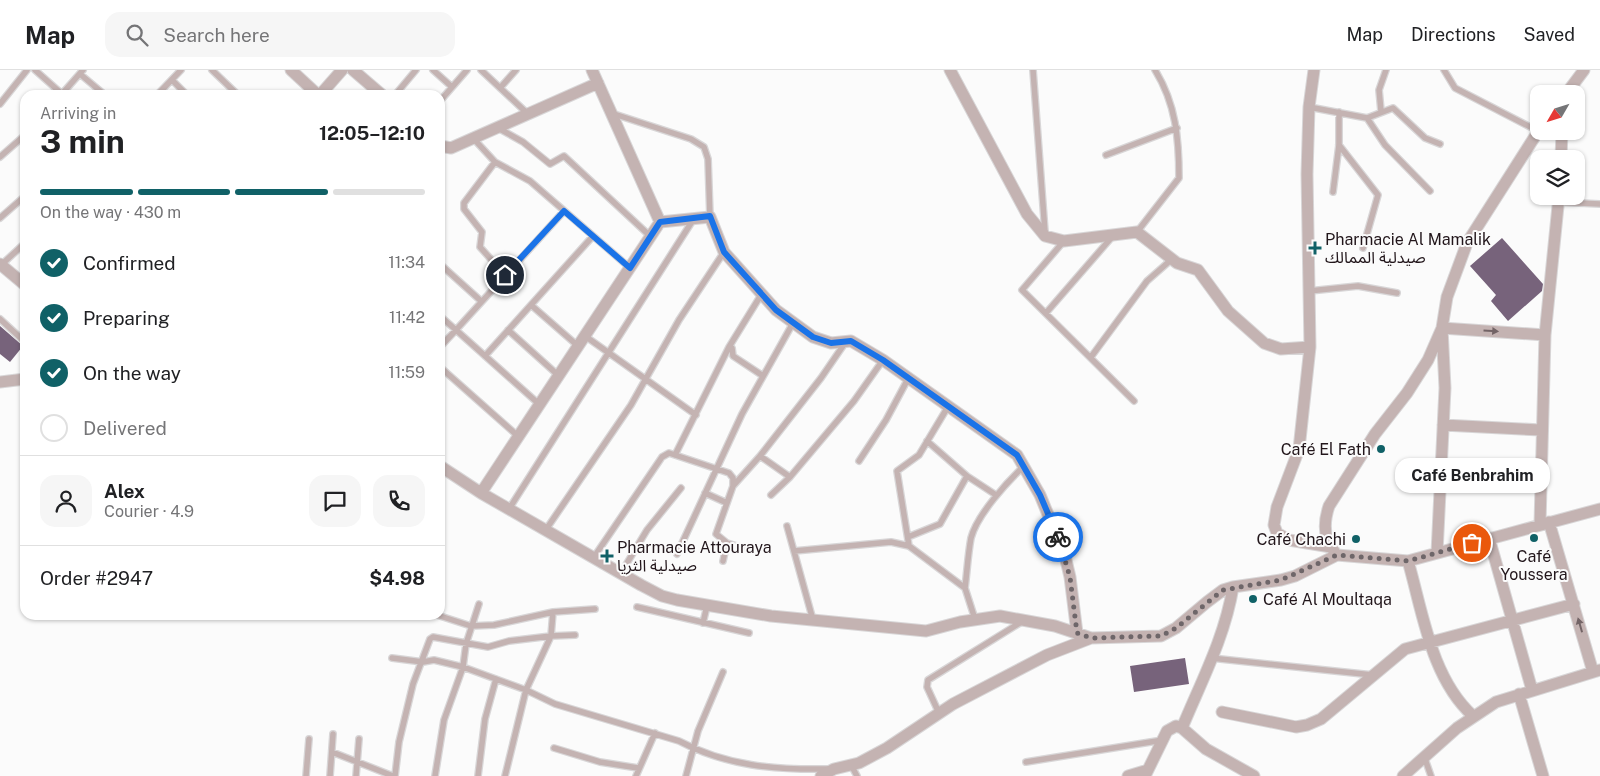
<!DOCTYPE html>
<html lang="en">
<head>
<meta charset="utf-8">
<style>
	:root { --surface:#fff; --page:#f6f6f6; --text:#202124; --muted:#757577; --line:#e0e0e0; --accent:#106167 }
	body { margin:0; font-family:"Public Sans","Noto Sans Arabic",sans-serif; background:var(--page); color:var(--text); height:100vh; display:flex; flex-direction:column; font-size:19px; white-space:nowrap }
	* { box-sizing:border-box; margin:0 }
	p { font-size:16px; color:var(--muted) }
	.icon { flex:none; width:28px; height:28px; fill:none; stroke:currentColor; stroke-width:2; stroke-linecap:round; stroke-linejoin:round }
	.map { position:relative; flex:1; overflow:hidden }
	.details { position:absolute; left:20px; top:20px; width:425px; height:530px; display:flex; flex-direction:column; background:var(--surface); border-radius:15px; box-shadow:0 1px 4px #0004 }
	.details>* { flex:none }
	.needle { width:32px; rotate:231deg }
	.buttons { position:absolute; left:1530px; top:15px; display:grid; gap:10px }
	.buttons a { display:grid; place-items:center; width:55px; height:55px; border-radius:10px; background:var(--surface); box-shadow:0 1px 4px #0004; font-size:25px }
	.pin { position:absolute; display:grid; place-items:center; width:42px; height:42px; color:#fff; margin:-21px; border:2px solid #fff; border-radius:50%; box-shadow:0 1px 5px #0007 }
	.courier { position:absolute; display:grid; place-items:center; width:50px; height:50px; margin:-25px; border:4px solid #1a73e8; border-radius:50%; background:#fff; color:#222; box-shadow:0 1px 6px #0007 }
	.bubble { position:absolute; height:35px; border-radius:15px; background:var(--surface); box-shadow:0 1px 4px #0004; font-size:16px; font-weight:700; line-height:35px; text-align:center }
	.head em { font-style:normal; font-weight:700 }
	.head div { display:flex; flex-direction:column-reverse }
	.head { display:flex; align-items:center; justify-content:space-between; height:85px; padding:0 20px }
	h1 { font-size:32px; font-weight:700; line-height:38px }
	.bar { display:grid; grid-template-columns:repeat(4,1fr); gap:8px 5px; align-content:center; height:60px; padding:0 20px }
	.bar i { height:6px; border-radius:4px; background:var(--line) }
	.bar .on { background:var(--accent) }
	.bar p { grid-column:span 4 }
	.line { display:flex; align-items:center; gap:12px; padding:0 20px; border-top:1px solid var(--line) }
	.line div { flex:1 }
	.round { display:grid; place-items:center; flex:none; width:52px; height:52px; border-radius:15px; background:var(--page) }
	ol { padding:0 20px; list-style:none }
	li { display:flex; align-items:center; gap:15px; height:55px }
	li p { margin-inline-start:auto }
	li .icon { padding:5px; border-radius:50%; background:var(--accent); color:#fff; stroke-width:4 }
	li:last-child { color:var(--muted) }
	li i { width:28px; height:28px; border:2px solid var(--line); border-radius:50% }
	header { display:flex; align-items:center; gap:30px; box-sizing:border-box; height:70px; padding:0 25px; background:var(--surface); border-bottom:1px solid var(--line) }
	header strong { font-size:24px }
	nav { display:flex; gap:28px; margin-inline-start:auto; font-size:18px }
	.search { width:350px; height:45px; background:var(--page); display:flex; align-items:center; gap:12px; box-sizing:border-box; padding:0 18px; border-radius:15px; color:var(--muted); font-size:19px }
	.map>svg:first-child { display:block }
	.building { fill:#77637b }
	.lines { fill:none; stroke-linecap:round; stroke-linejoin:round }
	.lane-casing { stroke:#d8d6d7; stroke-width:8 }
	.street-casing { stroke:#d8d6d7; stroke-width:13 }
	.lane { stroke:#c4b3b2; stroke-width:5.5 }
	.street { stroke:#c4b3b2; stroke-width:11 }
	.oneway { fill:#736466 }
	.done { stroke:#6e6669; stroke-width:5; stroke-dasharray:0 9 }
	.route { stroke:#1a73e8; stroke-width:6 }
	.poi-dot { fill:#106167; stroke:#fbfbfb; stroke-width:2 }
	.labels { text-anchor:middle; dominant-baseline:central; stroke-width:4; stroke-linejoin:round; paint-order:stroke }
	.poi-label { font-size:16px; fill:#22161b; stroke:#fbfbfb; text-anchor:start }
</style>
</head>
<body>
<header>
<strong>Map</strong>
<div class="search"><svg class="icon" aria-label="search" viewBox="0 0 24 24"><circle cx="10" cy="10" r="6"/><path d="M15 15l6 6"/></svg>Search here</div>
<nav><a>Map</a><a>Directions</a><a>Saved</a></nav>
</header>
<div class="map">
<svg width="1600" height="706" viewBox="0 0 1600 706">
	<rect width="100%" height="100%" fill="#fbfbfb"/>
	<path class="building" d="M1502,168l41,46 -1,7 -34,30 -17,-20 5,-6 -26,-29z
		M0,256l23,20 -13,16 -10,-8z
		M1185,588l4,26 -55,8 -4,-26z"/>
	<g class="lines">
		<g class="lane-casing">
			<path id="lane" d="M35,0l27,24
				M212,0l26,25
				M433,0l19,17
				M481,0l47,44
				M1033,0l12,162
				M1444,0l11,18 83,43
				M80,4l25,21
				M172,10l15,15
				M500,18l16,-18
				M61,25l22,-25
				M157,25l24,-25
				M395,25l21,-25
				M440,31l27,-31
				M0,34l27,-34
				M1309,37l58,11 18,27 45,46
				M1381,41l-2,-21 7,-20
				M611,43l80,26 13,8 4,12 2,58
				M1367,48l26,-10 32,30 15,6
				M498,58l25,14 27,22 14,-8 86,80
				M472,67l23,25 35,19 100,87
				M1339,75l39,50 -15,53
				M1106,85l71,-27
				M0,87l25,-22
				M495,92l-31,41v6l18,23 -2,15 25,28
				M1333,122l6,-47v-33
				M1558,132l42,2
				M0,148l25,-22
				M1137,162l42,-54c0,-39 -3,-74 -24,-108
				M1064,171l-42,49 112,111
				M440,194l41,37
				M0,196l25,-23
				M1309,221l49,-5 39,7
				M531,235l47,41
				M1046,243l66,-76
				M440,246l16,14 -16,17
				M0,249l25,23
				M508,260l51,46
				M585,266l111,79
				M845,273l-24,35 -61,78 30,21 64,-76 29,-41
				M729,277l3,1 1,8 30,20
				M485,286l108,-120
				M1091,287l56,-76 25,-22
				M440,297l79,70
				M540,335l-84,-75 108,-119
				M927,371l40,35 29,19
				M675,385l54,-108 32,-52
				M859,391l27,-41 23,-43
				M733,416l27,-30
				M705,423l22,10
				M771,425l19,-18
				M509,439l184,-289
				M787,456l26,94
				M545,461l86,-126 48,-85 45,-68
				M908,467l32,-13 27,-48
				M909,476l-12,-75 22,-16 30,-50
				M794,481l97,-9 18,4 56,42 10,31
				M677,484l65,-140 51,-91
				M594,487l68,-100 7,-4 60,20 4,5v8l-17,48 11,9 16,5
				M723,491l4,-18
				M621,503l26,-43 34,-42
				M965,518c2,-16 3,-34 6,-50 6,-23 36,-56 53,-72
				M637,537l112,26
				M437,545l34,11 23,-1 59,-13 42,-3
				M703,553l4,-17
				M392,588l31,4 11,-2 29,7 63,23 29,14 124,37c47,25 96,29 149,28
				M1211,588l162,17
				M939,643l-12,-26 1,-7 95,-59
				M554,678l46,14 38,6
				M332,682l61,24
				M1425,689l6,17
				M1026,692l137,-22
				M851,695l6,11
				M306,706l3,-37
				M330,706l3,-42
				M356,706l3,-37
				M395,706l4,-34 14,-58 17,-45 3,-2 55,10 21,-6 42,-5 24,-1
				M435,706l9,-56 19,-53 3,-23 13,-40
				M478,706l7,-57 11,-40
				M505,706l21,-86 25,-54 2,-24
				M636,706l19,-43
				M686,706l12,-45 25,-59"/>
		</g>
		<g class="street-casing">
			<path id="street" d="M291,0l27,25
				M353,0l29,25
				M950,0l77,144 18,22 19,5 73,-9 40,31 21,7 30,41 36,32 17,6 29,-2
				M1314,0l-5,37 -2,67 3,173 -11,102 -22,58 -3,18 3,8 12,7 42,7
				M1566,24l18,-24
				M320,25l22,-25
				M440,76l11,2 147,-65
				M1561,89l1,-28
				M660,152l50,-5 14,35 52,58 37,27 18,6 20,-2 32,19 134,95 23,40 25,61 5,21 7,56
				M0,194l25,21
				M0,312l25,-3
				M1443,355l98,5
				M440,396l41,27 160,92 21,11 15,4 94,16 155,15 34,-9 40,-6 55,10 36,12 70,-2 15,-8 31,-26 16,-12 10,-3
				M481,423l179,-271 -68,-152
				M1549,452l44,150
				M1540,454l5,-189 14,-139
				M1489,468l43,152
				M1334,481c-11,-13 -10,-30 -5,-45l46,-72 32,-41 21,-33 14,-32 5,-31 20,-54 72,-113
				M1437,483l8,-165 -3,-60 103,7
				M1408,491c15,52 23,117 65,155
				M1519,624l24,82
				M1222,642l74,15 11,-2 14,-6 84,-70 169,-45
				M1182,658c19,-46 43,-91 51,-141l48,-7 14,-4 42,-21 71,6 192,-52
				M821,706l13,-7 25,-6 28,-15 66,-44 94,-49 44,-17
				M1128,706l20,-6
				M1145,706l22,-45 9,-5 6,2 24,21 48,27
				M1403,706l54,-48 39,-26 104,-32"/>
		</g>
		<use href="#lane" class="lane"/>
		<use href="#street" class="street"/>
	</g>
	<defs><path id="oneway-solid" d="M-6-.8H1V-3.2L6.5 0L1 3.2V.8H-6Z" transform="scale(1.25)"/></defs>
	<g class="oneway">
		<use href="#oneway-solid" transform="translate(1491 261) rotate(4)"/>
		<use href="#oneway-solid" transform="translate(1580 555) rotate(-106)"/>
	</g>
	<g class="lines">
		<path class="done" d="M1058,467l12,40 7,56 14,5 70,-2 15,-8 47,-38 58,-10 56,-25 71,6 64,-18"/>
		<path class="route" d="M505,205l59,-64 66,57 30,-46 50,-6 14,36 52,58 37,27 18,6 20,-2 32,19 134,95 23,40 18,42"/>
	</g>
	<g class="poi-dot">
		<path d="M1312.5 170.5h5v5h5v5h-5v5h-5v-5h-5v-5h5z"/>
		<circle cx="1381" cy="379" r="5"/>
		<circle cx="1534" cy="468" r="5"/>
		<circle cx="1356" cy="469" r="5"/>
		<path d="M604.5 478.5h5v5h5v5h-5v5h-5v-5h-5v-5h5z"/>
		<circle cx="1253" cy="529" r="5"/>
	</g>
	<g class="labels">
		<g class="poi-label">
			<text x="1325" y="169">Pharmacie Al Mamalik<tspan x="1325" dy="18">صيدلية الممالك</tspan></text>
			<text x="1371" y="379" text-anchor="end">Café El Fath</text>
			<text x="1346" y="469" text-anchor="end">Café Chachi</text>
			<text x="617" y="477">Pharmacie Attouraya<tspan x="617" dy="18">صيدلية الثريا</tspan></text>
			<text x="1534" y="486" text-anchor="middle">Café<tspan x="1534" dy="18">Youssera</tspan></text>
			<text x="1263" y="529">Café Al Moultaqa</text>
		</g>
	</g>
</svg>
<div class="buttons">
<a><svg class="needle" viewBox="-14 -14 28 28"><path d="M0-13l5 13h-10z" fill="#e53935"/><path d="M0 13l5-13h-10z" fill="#757577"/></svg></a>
<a><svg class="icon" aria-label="layers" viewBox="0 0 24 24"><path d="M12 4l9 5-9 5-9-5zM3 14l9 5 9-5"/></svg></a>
</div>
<div class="pin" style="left:1472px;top:473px;background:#ea580c"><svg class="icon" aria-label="bag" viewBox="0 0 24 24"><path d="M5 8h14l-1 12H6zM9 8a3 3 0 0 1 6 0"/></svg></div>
<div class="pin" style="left:505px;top:205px;background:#1f2937"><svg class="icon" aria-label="home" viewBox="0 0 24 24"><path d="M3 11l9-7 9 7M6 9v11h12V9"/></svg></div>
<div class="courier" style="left:1058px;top:467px"><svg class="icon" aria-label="bike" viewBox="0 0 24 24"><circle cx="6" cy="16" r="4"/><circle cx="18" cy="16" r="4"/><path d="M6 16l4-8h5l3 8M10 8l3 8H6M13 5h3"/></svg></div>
<div class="bubble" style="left:1395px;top:388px;width:155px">Café Benbrahim</div>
<section class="details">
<div class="head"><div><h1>3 min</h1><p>Arriving in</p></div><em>12:05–12:10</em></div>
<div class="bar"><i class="on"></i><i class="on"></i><i class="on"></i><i></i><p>On the way · 430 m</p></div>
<ol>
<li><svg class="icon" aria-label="check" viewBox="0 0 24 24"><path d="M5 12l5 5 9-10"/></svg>Confirmed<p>11:34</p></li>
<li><svg class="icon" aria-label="check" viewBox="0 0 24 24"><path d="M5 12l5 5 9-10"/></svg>Preparing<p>11:42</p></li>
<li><svg class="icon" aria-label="check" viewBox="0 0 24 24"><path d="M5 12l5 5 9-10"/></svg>On the way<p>11:59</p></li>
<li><i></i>Delivered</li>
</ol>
<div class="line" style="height:90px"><a class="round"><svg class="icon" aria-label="person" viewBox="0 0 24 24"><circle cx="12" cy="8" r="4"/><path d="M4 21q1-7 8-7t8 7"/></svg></a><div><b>Alex</b><p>Courier · 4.9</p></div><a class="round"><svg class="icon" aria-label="chat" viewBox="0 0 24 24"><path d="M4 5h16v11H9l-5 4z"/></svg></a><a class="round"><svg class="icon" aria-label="phone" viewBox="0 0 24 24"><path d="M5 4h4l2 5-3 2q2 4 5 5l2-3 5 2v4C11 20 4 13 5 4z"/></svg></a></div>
<div class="line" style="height:65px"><div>Order #2947</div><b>$4.98</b></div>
</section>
</div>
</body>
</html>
